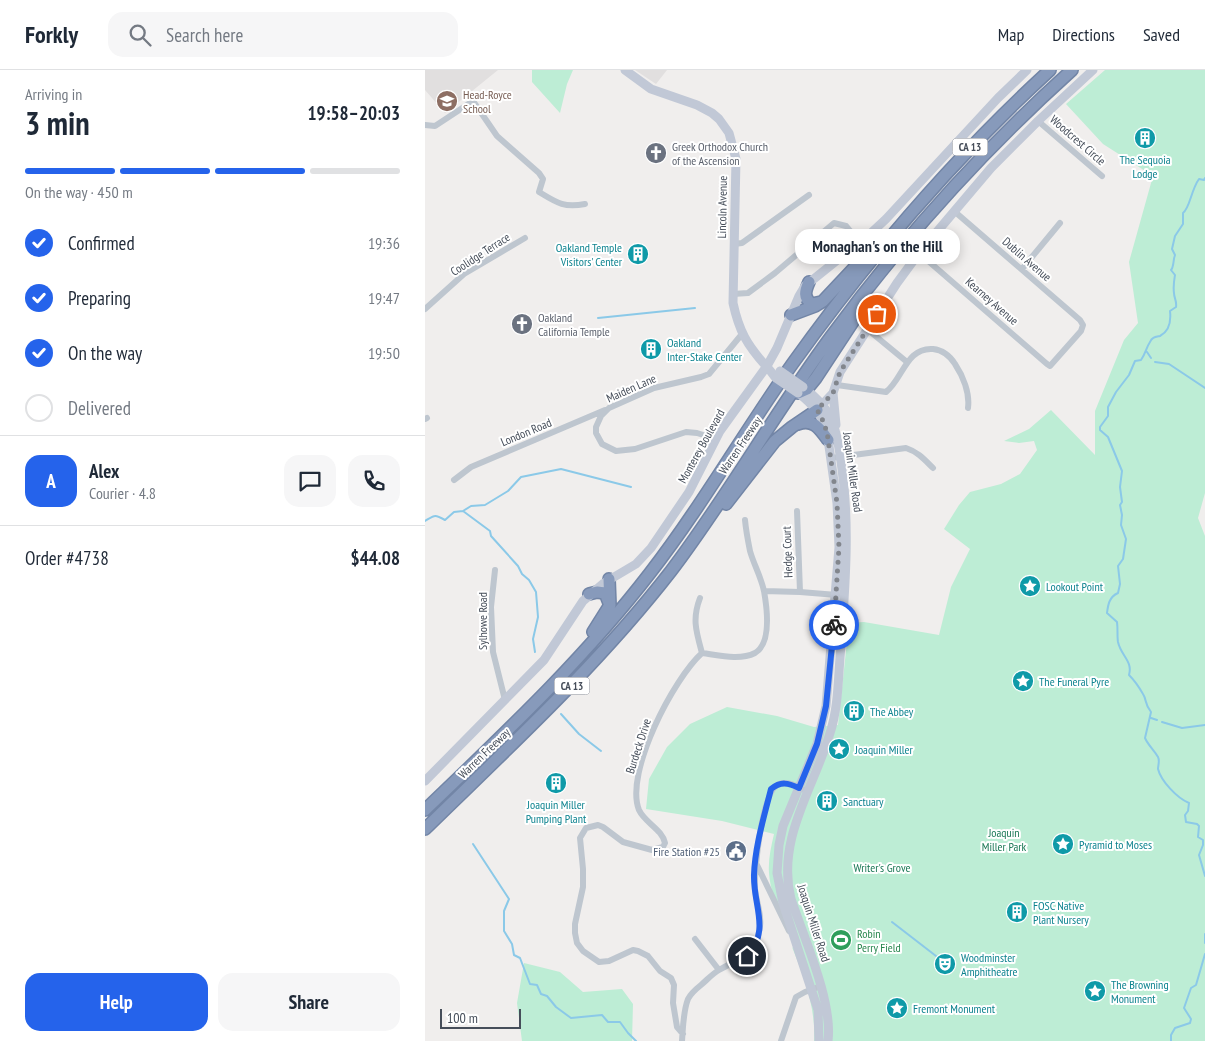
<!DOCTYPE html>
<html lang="en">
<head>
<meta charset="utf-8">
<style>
	:root { --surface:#fff; --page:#f6f6f7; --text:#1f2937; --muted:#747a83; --line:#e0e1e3; --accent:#2563eb }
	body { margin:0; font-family:"PT Sans Narrow",sans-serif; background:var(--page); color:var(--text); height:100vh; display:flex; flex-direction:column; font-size:19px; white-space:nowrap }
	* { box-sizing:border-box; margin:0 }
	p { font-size:16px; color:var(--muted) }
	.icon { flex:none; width:28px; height:28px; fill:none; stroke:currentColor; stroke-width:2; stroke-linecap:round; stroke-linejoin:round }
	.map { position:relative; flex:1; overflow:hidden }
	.details { display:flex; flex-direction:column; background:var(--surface); width:425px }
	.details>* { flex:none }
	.scale { position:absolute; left:15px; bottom:12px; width:81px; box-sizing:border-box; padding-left:5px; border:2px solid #464e5a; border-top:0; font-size:14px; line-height:18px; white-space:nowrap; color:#464e5a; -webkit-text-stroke:4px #fff; paint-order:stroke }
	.pin { position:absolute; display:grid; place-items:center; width:42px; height:42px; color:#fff; margin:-21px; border:2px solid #fff; border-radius:50%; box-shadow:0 1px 5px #0007 }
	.courier { position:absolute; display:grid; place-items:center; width:50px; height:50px; margin:-25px; border:4px solid #2563eb; border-radius:50%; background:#fff; color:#222; box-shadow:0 1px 6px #0007 }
	.bubble { position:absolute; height:35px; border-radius:15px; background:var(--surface); box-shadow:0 2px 12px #0003; font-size:16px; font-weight:700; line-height:35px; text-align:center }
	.headline em { font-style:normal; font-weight:700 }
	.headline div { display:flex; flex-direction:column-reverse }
	.headline { display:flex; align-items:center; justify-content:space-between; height:85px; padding:0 25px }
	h1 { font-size:32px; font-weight:700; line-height:38px }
	.bar { display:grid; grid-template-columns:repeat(4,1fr); gap:8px 5px; align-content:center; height:60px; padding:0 25px }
	.bar i { height:6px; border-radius:4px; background:var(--line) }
	.bar .active { background:var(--accent) }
	.bar p { grid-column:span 4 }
	.line { display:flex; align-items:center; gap:12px; padding:0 25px; border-top:1px solid var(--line) }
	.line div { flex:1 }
	.round { display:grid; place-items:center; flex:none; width:52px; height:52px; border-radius:15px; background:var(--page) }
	ol { padding:0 25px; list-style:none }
	li { display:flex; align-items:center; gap:15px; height:55px }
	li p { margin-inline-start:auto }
	li .icon { padding:5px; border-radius:50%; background:var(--accent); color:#fff; stroke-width:4 }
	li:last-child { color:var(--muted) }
	li i { width:28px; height:28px; border:2px solid var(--line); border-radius:50% }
	.button { display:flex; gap:10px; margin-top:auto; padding:10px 25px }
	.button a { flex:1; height:58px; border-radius:15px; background:var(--accent); color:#fff; font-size:20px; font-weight:700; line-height:58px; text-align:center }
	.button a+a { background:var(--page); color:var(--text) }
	header { display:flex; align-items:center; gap:30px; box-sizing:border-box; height:70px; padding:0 25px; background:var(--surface); border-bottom:1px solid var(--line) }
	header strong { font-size:24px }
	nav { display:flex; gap:28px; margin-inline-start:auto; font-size:18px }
	.search { width:350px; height:45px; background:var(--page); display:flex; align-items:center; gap:12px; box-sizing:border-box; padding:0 18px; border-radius:15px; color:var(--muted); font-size:19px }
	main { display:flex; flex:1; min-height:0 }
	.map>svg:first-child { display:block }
	.education { fill:#e1dfdf }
	.green { fill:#bdedd5 }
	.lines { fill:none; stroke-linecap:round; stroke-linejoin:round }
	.stream { stroke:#8bc9e8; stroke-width:2 }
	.highway-casing { stroke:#7285a6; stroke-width:14 }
	.street { stroke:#bec6cf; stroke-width:6 }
	.secondary { stroke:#c1c8d6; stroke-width:9 }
	.highway { stroke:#879abb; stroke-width:11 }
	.secondary-bridge { stroke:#c1c8d6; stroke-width:9 }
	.done { stroke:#82868d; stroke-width:5; stroke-dasharray:0 9 }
	.route { stroke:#2563eb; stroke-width:6 }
	.labels { text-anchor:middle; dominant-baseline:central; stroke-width:4; stroke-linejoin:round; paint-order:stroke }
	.shield { fill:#fff; stroke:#7e838c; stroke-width:1 }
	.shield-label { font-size:11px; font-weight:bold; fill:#464e5a }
	.education-label { font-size:12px; fill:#785e54; stroke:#fff; text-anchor:start }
	.street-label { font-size:12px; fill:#464e5a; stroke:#fff }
	.worship-label { font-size:12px; fill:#5b616d; stroke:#fff; text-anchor:start }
	.culture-label { font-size:12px; fill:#0d838f; stroke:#fff; text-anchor:start }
	.park-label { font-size:12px; fill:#1a7855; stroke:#fff }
	.service-label { font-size:12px; fill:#4e5e75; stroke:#fff; text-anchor:end }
	.leisure-label { font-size:12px; fill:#27864d; stroke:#fff; text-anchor:start }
</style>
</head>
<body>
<header>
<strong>Forkly</strong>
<div class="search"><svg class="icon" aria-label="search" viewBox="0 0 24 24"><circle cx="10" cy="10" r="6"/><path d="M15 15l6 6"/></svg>Search here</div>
<nav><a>Map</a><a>Directions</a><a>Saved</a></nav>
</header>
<main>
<section class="details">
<div class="headline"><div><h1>3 min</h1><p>Arriving in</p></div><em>19:58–20:03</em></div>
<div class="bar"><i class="active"></i><i class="active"></i><i class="active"></i><i></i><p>On the way · 450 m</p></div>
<ol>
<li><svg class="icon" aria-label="check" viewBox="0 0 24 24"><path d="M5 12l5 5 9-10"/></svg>Confirmed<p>19:36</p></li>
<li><svg class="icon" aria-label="check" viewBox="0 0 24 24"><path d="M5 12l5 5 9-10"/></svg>Preparing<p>19:47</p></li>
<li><svg class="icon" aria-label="check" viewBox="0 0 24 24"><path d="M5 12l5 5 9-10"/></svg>On the way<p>19:50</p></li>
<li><i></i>Delivered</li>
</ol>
<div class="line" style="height:90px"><b class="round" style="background:var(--accent);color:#fff">A</b><div><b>Alex</b><p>Courier · 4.8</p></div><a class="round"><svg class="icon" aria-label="chat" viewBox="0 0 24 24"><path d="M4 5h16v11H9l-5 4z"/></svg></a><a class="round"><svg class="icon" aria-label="phone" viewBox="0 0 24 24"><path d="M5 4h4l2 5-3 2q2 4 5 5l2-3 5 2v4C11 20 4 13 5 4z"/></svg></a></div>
<div class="line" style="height:65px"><div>Order #4738</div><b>$44.08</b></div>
<div class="button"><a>Help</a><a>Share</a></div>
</section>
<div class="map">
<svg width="780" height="971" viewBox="0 0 780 971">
	<rect width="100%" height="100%" fill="#f0eeed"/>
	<path class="education" d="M0,0h73l-53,43 -20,-23z
		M210,0h32l-11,14z"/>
	<path class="green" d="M107,0h41l-6,14 -7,29 -28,-31z
		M680,0h100v423l-7,25 7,18v505h-391c2,-33 -10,-64 -22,-94l7,7c-11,-25 -28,-53 -30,-81 -1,-13 2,-26 5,-39l-52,-13 -76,-12 3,-30 18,-32 23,-23 37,-17 50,9 37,11 24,-2 11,-102 15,-1 75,13 12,-48 19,-38 -26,-20 15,-24 11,-13 31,-8 19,-10 17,-24 -3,-9 -15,2 -15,-2 25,-12 22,-19 44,45v-44l29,-71 14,-17 -9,-61 24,-86 -50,-32 -37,-40z
		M99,893l36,9 23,20 39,-3 11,15 -1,37h-110l-5,-38z"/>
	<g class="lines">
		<path class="stream" d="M780,108l-1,2 -5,-1c-8,11 -9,29 -16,34v11l-8,12 -3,13 3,6c-2,5 -1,12 -4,15l4,5c-1,6 -2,11 -1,18 0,5 3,8 2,14l-6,4c1,9 0,20 -10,25 -5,1 -8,1 -10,6 -4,6 -4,11 -9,18l-6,1 -6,14 -13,17 -8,15v9l-8,11v3l8,7 14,34 -2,16 2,15 -2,3 2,10 -1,10 5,14 -3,20 -5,7 2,18 -2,9c-9,4 -10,12 -11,20l10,9c1,7 0,14 1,20 3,14 15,19 11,33 5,5 10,12 14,19 4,6 1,9 8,18l-6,26c3,7 9,12 13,19 2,4 0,8 0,12 3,12 19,29 31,34l-1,8 -3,4 1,7 11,2 2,2 -1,11 5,3v5l-4,10 6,21
			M173,248l97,-10
			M722,282l4,6
			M730,292l14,2 36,24
			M38,441l27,20 1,5 27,30 4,8 7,6 7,12 2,25 -5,22 2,13
			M0,451c10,-6 9,-7 20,-1l9,-8 9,-1 8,-5 14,-1 23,-14 13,-14 40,-8 70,18
			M136,644l18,20 22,17
			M726,648l6,2
			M737,652l20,6 23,-3
			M48,774l36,55 -5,12v20l8,13 2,11 6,3 10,26 7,1 4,9 6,2 9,11 15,11 31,-3 6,7h12l8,11 8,8
			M467,852l44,34
			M780,864v9
			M746,971v-6l4,-7 15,-5 1,-4 -7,-11 7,-20 5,-3 9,-31"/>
		<g class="highway-casing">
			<path id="highway" d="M384,212c-4,9 -6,16 3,22l9,-2
				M366,245l24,-9 8,-5 48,-51
				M373,323l9,-4 9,-11 46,-70
				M373,354c15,-6 22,5 30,16
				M301,434l49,-63 17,-14 25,-17
				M164,524l8,-2 8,1 4,10
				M168,562l17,-27 -1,-26
				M0,740c79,-76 158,-150 225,-237 52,-67 94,-141 143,-210 76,-106 161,-205 257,-293
				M0,759c85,-83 173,-164 246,-258 57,-75 103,-157 159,-233 71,-97 152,-187 242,-268"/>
		</g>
		<path class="street" d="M613,51l64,55
			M0,55l10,1 38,-25 24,35 42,37 4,6 -4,13c18,11 25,16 46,12
			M309,174l8,-1 67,-48
			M494,183l128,111 3,2 31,-35 2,-6 -3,-5 -126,-109
			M597,199l38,-46
			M308,224l15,-1 27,-20 59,-50 12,3 14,17
			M0,239l39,-35 61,-36
			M442,259l40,33
			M412,315l49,7c17,-13 20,-45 47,-43 9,1 17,7 22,15 8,12 15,29 13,44
			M0,349l2,-1
			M291,369l-19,-6 -11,-1 -51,17 -19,2 -14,-7 -6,-11v-6l5,-11 8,-8 45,-20 47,-11 8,-3 33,-40
			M406,388l75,-10c12,4 18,11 27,20
			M29,410l17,-13 134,-57
			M372,441l3,81
			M70,500l-4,37 2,45 12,48
			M339,521l36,1 37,3
			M275,528c-8,21 -4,33 2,55
			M331,793l33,68
			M270,869l24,31
			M258,964l-6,-7 -4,-24 1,-18 -3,-7 -11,-7 -12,-15 -10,-5 -5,-1 -24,11 -10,1 -16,-11 -6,-8 -2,-10v-9l8,-37v-18l-3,-31 6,-10 12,-3 5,2 20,15 29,8 11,-3 2,-4c-3,-14 -20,-20 -26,-33 -15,-37 35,-132 63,-157 16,2 37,8 53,0 17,-10 12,-45 9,-62 -3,-14 -10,-26 -14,-40 -2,-10 -4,-20 -5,-31
			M257,971c1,-13 1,-29 6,-42 3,-6 8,-10 13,-14 6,-5 11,-11 18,-15 23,-14 37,-11 41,-44 2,-11 -4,-25 -5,-37 -1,-19 7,-99 24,-105 9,-4 21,4 29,8
			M356,971l15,-44 9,-5 16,-6"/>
		<path class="secondary" d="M200,0l26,19 46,16 15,8 7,6 10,14 7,26 -3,144c6,28 14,42 33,63 4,3 6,8 10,12
			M378,317c12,9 23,19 29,34 6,15 8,32 10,48 8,59 3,118 -1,177 -3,29 -2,60 -11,87 -16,55 -54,106 -39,166 13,39 42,103 37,142
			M373,323c14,10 24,22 29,39l10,71 2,44 -13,159 -9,38 -34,82 -4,19 -2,28 6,30 35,107 1,31
			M408,323l3,32
			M395,337l13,-14 7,-21 57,-89 22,-30 72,-85 47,-47 55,-51
			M0,711l119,-121 39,-59 21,-18 32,-19 15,-16 38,-56 31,-61 47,-65 10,-18 22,-52 6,-10 66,-53 15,-14 112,-121 29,-28"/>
		<use href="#highway" class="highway"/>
		<path class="secondary-bridge" d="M355,301l23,16
			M351,308l22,15"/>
	</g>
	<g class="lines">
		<path class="done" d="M409,555l5,-78 -2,-44 -10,-71 -6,-16 -4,-6 16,-17 7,-21 37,-58"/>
		<path class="route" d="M322,886c24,-26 6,-50 7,-81 1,-29 10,-58 17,-86 10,-8 17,-6 28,-1l18,-44 9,-38 8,-81"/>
	</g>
	<defs>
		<g id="school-disc" transform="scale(1.125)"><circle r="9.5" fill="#8d6e63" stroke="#fff"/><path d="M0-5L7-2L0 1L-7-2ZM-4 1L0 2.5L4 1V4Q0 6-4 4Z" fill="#fff"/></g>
		<g id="building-disc" transform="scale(1.125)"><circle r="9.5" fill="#0f9aa8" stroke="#fff"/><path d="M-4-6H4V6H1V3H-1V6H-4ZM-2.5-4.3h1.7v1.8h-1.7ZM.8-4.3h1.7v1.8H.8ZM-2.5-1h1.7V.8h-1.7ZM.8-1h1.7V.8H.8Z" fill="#fff"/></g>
		<g id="church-disc" transform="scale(1.125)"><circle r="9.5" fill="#6b7280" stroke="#fff"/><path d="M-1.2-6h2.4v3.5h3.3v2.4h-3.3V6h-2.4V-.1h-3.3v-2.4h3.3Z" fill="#fff"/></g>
		<g id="sight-disc" transform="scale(1.125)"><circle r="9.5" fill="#0f9aa8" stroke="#fff"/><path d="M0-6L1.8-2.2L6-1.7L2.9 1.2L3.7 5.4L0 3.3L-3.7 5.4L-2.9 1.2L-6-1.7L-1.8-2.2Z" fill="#fff"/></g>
		<g id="civic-disc" transform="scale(1.125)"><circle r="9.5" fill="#5c6f8a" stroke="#fff"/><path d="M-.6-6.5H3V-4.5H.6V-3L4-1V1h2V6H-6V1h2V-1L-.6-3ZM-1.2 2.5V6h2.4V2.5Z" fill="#fff"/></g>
		<g id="stadium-disc" transform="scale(1.125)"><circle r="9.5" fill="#2e9e5b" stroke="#fff"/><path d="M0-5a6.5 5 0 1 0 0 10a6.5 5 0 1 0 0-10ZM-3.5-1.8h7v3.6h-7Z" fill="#fff"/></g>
		<g id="theatre-disc" transform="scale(1.125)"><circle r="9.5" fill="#0f9aa8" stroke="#fff"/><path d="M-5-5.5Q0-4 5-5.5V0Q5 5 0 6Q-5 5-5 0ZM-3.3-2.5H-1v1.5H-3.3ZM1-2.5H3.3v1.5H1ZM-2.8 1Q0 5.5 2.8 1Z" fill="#fff"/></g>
	</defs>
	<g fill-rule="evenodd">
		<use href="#school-disc" x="22" y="31"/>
		<use href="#building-disc" x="720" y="68"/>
		<use href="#church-disc" x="231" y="83"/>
		<use href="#building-disc" x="213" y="184"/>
		<use href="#church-disc" x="97" y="254"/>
		<use href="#building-disc" x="226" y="279"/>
		<use href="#sight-disc" x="605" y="516"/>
		<use href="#sight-disc" x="598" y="611"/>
		<use href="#building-disc" x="429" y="641"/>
		<use href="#sight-disc" x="414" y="679"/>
		<use href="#building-disc" x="131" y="713"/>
		<use href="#building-disc" x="402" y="731"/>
		<use href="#sight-disc" x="638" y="774"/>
		<use href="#civic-disc" x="311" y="781"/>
		<use href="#building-disc" x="592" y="842"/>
		<use href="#stadium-disc" x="416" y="870"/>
		<use href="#theatre-disc" x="520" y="894"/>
		<use href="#sight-disc" x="670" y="921"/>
		<use href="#sight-disc" x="472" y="938"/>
	</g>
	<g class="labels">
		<g class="shield">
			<rect x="527.5" y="68.5" width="35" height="17" rx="4"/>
			<rect x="129.5" y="607.5" width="35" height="17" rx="4"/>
		</g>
		<g class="shield-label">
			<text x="545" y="77">CA 13</text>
			<text x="147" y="616">CA 13</text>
		</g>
		<g class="education-label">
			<text x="38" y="24">Head-Royce<tspan x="38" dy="14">School</tspan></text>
		</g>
		<g class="street-label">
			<text transform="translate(653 70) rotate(41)">Woodcrest Circle</text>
			<text transform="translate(297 137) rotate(-89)">Lincoln Avenue</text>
			<text transform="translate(55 184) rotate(-33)">Coolidge Terrace</text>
			<text transform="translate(602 189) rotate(41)">Dublin Avenue</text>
			<text transform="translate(567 231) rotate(41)">Kearney Avenue</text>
			<text transform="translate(206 318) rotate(-24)">Maiden Lane</text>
			<text transform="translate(101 362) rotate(-23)">London Road</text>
			<text transform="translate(315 375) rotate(-56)">Warren Freeway</text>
			<text transform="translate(276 376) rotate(-61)">Monterey Boulevard</text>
			<text transform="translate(428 402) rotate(82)">Joaquin Miller Road</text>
			<text transform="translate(362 482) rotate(-92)">Hedge Court</text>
			<text transform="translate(57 551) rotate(-90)">Sylhowe Road</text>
			<text transform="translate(213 676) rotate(-72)">Burdeck Drive</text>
			<text transform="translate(59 683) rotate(-44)">Warren Freeway</text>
			<text transform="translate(389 853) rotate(72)">Joaquin Miller Road</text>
		</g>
		<g class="worship-label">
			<text x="247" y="76">Greek Orthodox Church<tspan x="247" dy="14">of the Ascension</tspan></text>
			<text x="113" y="247">Oakland<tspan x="113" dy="14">California Temple</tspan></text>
		</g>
		<g class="culture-label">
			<text x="720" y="89" text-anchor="middle">The Sequoia<tspan x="720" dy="14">Lodge</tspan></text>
			<text x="197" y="177" text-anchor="end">Oakland Temple<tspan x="197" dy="14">Visitors' Center</tspan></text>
			<text x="242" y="272">Oakland<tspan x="242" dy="14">Inter-Stake Center</tspan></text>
			<text x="621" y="516">Lookout Point</text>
			<text x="614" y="611">The Funeral Pyre</text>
			<text x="445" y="641">The Abbey</text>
			<text x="430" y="679">Joaquin Miller</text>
			<text x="418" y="731">Sanctuary</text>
			<text x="131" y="734" text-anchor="middle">Joaquin Miller<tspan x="131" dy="14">Pumping Plant</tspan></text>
			<text x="654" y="774">Pyramid to Moses</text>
			<text x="608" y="835">FOSC Native<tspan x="608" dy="14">Plant Nursery</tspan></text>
			<text x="536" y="887">Woodminster<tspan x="536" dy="14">Amphitheatre</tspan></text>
			<text x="686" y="914">The Browning<tspan x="686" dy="14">Monument</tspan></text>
			<text x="488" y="938">Fremont Monument</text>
		</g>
		<g class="park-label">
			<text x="579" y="762">Joaquin<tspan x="579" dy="14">Miller Park</tspan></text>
			<text x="457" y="797">Writer's Grove</text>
		</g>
		<g class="service-label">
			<text x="295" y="781">Fire Station #25</text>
		</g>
		<g class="leisure-label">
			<text x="432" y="863">Robin<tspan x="432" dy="14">Perry Field</tspan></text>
		</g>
	</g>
</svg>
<div class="scale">100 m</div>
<div class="pin" style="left:452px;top:244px;background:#ea580c"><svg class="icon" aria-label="bag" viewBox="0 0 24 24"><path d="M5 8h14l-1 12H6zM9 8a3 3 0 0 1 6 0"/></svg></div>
<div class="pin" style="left:322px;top:886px;background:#1f2937"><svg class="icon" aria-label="home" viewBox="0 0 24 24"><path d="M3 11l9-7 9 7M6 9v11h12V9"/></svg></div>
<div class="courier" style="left:409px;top:555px"><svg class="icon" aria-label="bike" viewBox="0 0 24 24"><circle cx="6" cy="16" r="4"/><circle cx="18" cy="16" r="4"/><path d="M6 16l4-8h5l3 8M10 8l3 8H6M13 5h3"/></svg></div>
<div class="bubble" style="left:370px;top:159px;width:165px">Monaghan's on the Hill</div>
</div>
</main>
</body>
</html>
